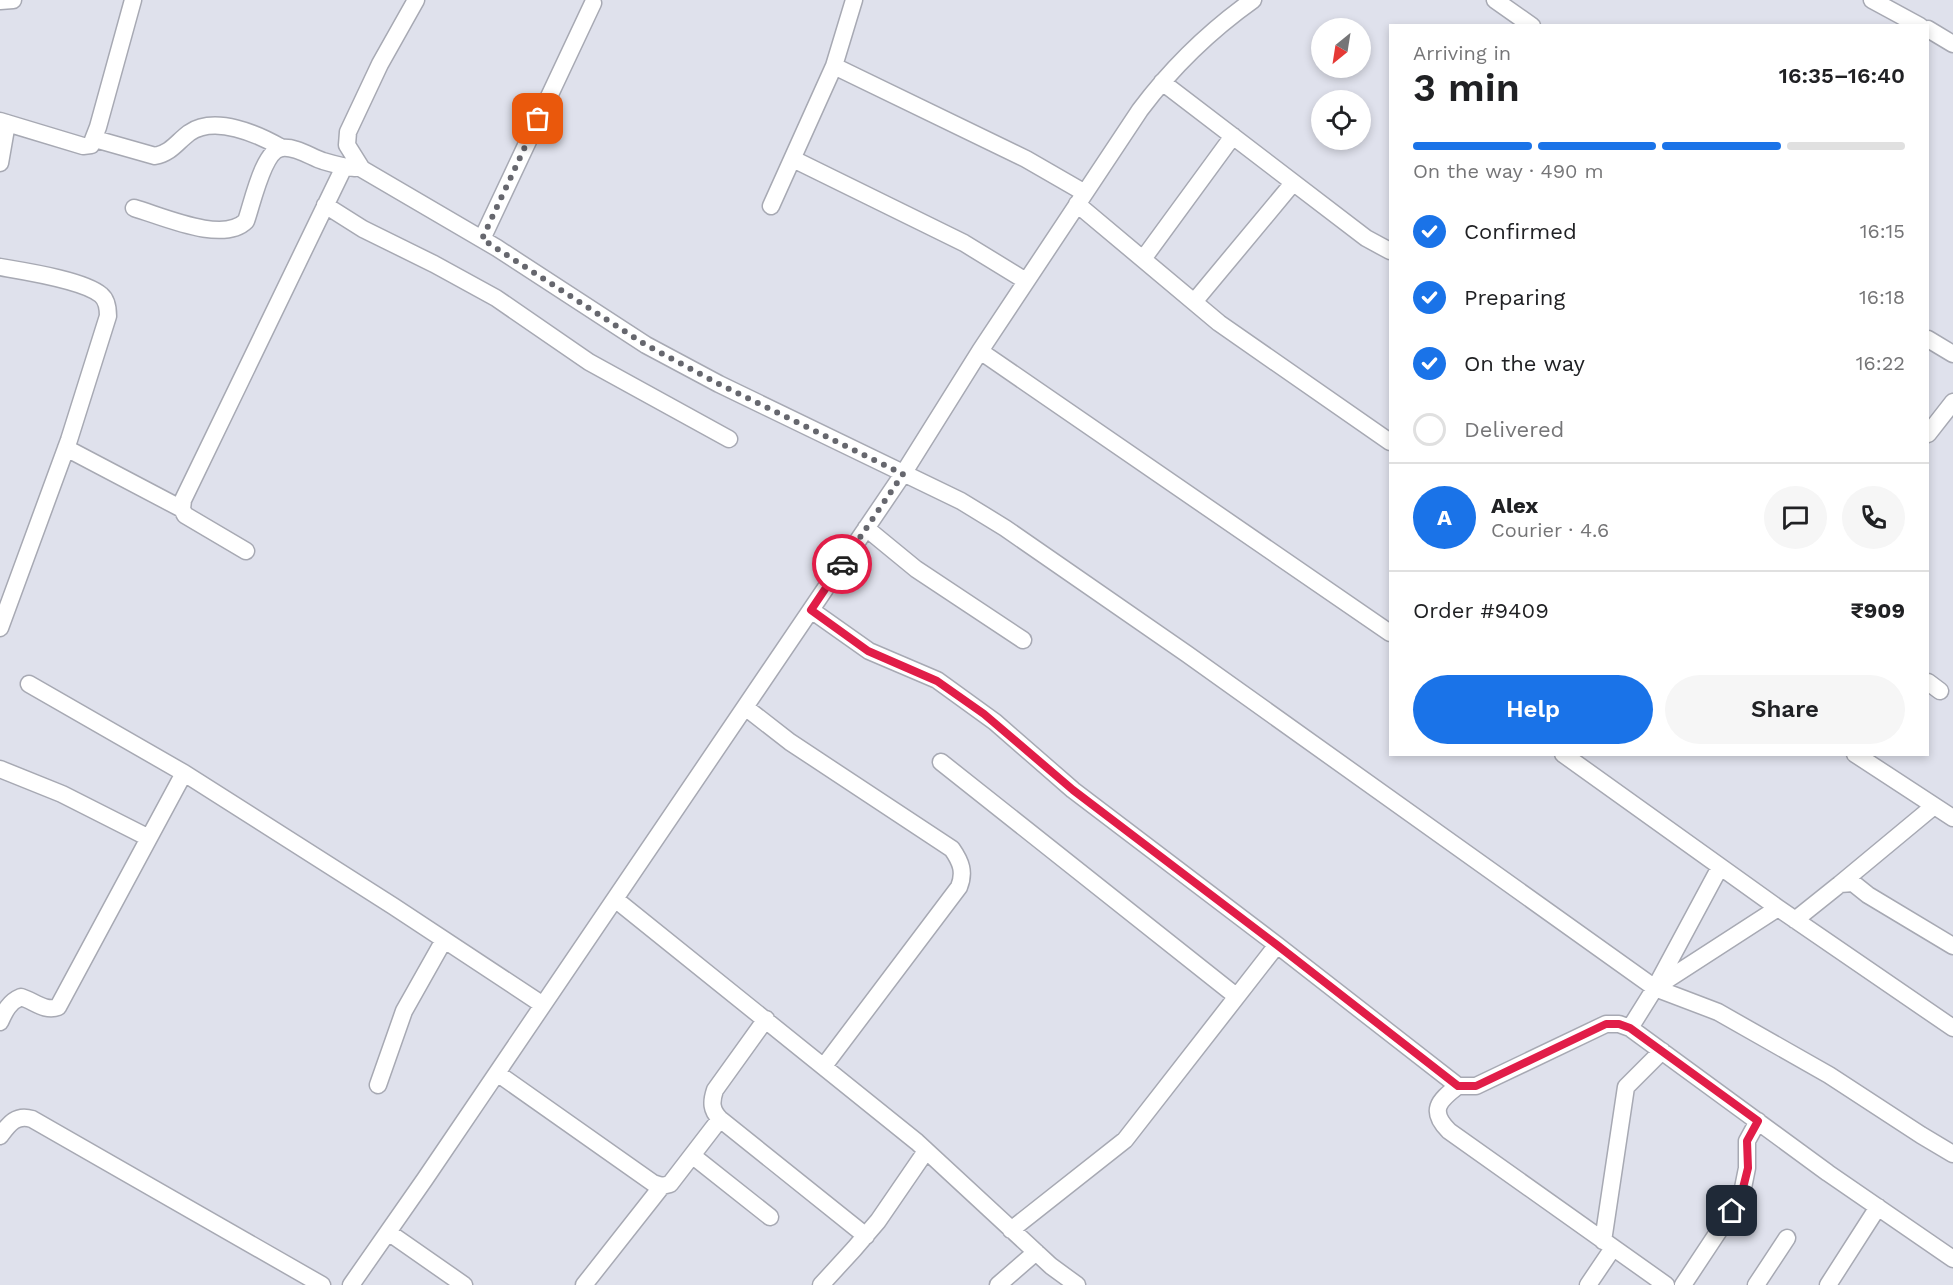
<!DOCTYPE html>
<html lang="en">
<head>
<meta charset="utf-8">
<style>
	:root { --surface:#fff; --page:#f6f6f6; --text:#202124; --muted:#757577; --line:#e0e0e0; --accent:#1a73e8 }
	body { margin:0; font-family:"Work Sans",sans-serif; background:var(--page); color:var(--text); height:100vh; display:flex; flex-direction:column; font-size:22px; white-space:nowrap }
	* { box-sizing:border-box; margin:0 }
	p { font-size:20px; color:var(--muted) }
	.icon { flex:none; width:33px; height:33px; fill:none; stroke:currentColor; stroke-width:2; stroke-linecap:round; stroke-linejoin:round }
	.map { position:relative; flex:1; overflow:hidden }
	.details { position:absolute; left:1389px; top:24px; width:540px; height:732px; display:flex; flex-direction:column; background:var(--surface); border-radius:0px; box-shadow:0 3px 9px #0003 }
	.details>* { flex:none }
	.needle { width:39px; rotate:210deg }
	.fabs { position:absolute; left:1311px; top:18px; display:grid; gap:12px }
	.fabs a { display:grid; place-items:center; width:60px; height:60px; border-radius:50%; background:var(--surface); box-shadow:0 3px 9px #0003; font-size:30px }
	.pin { position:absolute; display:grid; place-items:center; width:51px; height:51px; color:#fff; margin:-26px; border-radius:12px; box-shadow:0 3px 9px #0006 }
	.courier { position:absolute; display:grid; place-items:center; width:60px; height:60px; margin:-30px; border:4px solid #e11d48; border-radius:50%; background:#fff; color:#222; box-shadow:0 2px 8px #0007 }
	.overview em { font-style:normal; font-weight:600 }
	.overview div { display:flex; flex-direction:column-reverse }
	.overview { display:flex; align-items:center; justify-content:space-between; height:102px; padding:0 24px }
	h1 { font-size:39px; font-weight:600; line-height:45px }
	.bar { display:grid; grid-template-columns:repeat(4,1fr); gap:9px 6px; align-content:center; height:72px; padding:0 24px }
	.bar i { height:8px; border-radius:4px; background:var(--line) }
	.bar .on { background:var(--accent) }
	.bar p { grid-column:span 4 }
	.line { display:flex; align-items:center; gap:15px; padding:0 24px; border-top:2px solid var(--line) }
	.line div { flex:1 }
	.round { display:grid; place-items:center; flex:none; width:63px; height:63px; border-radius:32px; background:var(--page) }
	ol { padding:0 24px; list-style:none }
	li { display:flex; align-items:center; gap:18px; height:66px }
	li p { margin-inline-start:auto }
	li .icon { padding:6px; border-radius:50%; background:var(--accent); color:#fff; stroke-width:4 }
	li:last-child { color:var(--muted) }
	li i { width:33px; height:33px; border:3px solid var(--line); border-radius:50% }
	.primary-button { display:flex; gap:12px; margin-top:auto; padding:12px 24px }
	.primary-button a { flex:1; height:69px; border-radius:36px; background:var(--accent); color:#fff; font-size:24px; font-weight:600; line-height:69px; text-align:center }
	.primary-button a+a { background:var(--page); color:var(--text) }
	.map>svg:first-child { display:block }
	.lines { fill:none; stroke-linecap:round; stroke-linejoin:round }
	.minor-casing { stroke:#a7a9b3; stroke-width:19 }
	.minor { stroke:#fff; stroke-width:16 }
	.done { stroke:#66676e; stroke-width:6; stroke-dasharray:0 10.8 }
	.route { stroke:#e11d48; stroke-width:8 }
</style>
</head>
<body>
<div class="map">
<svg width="1953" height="1285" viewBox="0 0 1953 1285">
	<rect width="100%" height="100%" fill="#dfe1ec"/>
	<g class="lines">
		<g class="minor-casing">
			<path id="minor" d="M416,0l-36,64 -32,68 -1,13 15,24 135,79 149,97 73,39 242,117 44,27 182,126 468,334 63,24 111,63 92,60 32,19
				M1495,0l37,26
				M1872,0l48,26
				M0,1l13,-1
				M1928,29l25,15
				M834,66l192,93 59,34
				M1162,82l204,156 24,13
				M0,121l83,25 8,-1 7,-18 35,-127
				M95,139l60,17c16,-3 22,-14 34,-23 26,-18 69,1 93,15
				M793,159l171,84 62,38
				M0,163l7,-40
				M1077,204l142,119 171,119
				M325,205l38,24 71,35 62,34 93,64 140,77
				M771,206l63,-140 20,-66
				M134,208c28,8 89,36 112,13 6,-16 17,-71 36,-73 13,-2 29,9 41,13 10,3 21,6 32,7
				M482,239l111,-236
				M1143,259l90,-123
				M0,267c23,4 84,13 101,28 6,5 7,13 7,21l-39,124 -69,188
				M1194,302l99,-119
				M1928,339l25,15
				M980,351l410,282
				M1928,434l25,-32
				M66,448l116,61
				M866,528l50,41 107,71
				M246,551l-61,-36 -3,-6 1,-9 161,-333
				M811,610l58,41 68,29 58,42 78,68 204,155 181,141h18l130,-62h13l11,4 198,145 125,86
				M1928,682l12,9
				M29,684l155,89 209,133 150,99
				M745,707l45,35 162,107c9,13 13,23 7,38l-135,179
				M1563,754l215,154 175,120
				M1855,754l98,64
				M941,762l295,234
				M0,769l62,25 87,44
				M1840,884l94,-78
				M615,899l302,243 134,124 26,19
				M1795,920l45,-36 13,-1 15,12 85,51
				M1659,985l119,-77
				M766,1019l-51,71c-4,12 -4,20 5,29l146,117
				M0,1022c5,-11 9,-20 21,-25 13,4 24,15 37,10l126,-234
				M1630,1028l25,-40 65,-121
				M497,1073l156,110 9,3 8,-2 50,-65
				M378,1085l26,-74 40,-71
				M1458,1086c-20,15 -29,25 -9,45l217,154
				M0,1136c9,-12 16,-22 32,-17l290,166
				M693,1156l77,61
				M1011,1230l114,-90 152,-195
				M388,1232l76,53
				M1603,1241l23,-154 36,-36
				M351,1285l74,-106 478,-705 77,-123 160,-241c33,-44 68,-78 113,-110
				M584,1285l78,-99
				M821,1285l33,-36 24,-28 48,-70
				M998,1285l38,-33
				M1588,1285l25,-37
				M1683,1285l49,-74 11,-23 4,-20v-27l11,-20
				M1756,1285l31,-47
				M1828,1285l50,-78"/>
		</g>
		<use href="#minor" class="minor"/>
	</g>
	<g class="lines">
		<path class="done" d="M538,119l-56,120 164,106 73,39 184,90 -61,90"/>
		<path class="route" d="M842,564l-31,46 57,41 69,30 47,33 89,76 204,155 181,141h18l130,-62h13l11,4 128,93 -11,20 1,27 -5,20 -11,23"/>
	</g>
</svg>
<div class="fabs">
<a><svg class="needle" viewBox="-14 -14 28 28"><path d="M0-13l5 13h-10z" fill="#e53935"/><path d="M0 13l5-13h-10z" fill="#757577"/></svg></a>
<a><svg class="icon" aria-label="locate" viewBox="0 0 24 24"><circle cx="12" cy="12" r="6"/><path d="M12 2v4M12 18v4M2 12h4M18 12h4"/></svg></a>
</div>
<div class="pin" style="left:538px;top:119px;background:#ea580c"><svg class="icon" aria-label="bag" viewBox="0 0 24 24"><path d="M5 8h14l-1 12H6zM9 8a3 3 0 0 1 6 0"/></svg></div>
<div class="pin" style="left:1732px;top:1211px;background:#1f2937"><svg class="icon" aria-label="home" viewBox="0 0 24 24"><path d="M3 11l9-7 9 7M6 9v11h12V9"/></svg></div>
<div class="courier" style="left:842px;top:564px"><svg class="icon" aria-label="car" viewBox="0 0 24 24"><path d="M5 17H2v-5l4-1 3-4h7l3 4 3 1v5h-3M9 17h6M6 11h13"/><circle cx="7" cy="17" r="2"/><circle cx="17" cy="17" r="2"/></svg></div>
<section class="details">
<div class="overview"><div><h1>3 min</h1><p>Arriving in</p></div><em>16:35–16:40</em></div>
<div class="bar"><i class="on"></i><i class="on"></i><i class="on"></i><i></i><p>On the way · 490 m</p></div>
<ol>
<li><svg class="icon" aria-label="check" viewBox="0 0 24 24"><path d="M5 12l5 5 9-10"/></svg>Confirmed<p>16:15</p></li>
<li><svg class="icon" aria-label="check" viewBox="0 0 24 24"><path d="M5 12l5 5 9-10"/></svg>Preparing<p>16:18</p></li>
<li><svg class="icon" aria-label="check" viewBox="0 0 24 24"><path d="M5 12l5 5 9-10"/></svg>On the way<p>16:22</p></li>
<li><i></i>Delivered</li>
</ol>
<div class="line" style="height:108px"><b class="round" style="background:var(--accent);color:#fff">A</b><div><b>Alex</b><p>Courier · 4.6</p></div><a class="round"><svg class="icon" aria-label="chat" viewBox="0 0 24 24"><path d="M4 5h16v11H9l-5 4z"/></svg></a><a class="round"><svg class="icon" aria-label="phone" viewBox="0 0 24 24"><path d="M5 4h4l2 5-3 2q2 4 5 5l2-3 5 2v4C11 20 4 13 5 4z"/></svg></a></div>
<div class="line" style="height:78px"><div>Order #9409</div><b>₹909</b></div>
<div class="primary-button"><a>Help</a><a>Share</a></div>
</section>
</div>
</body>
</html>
